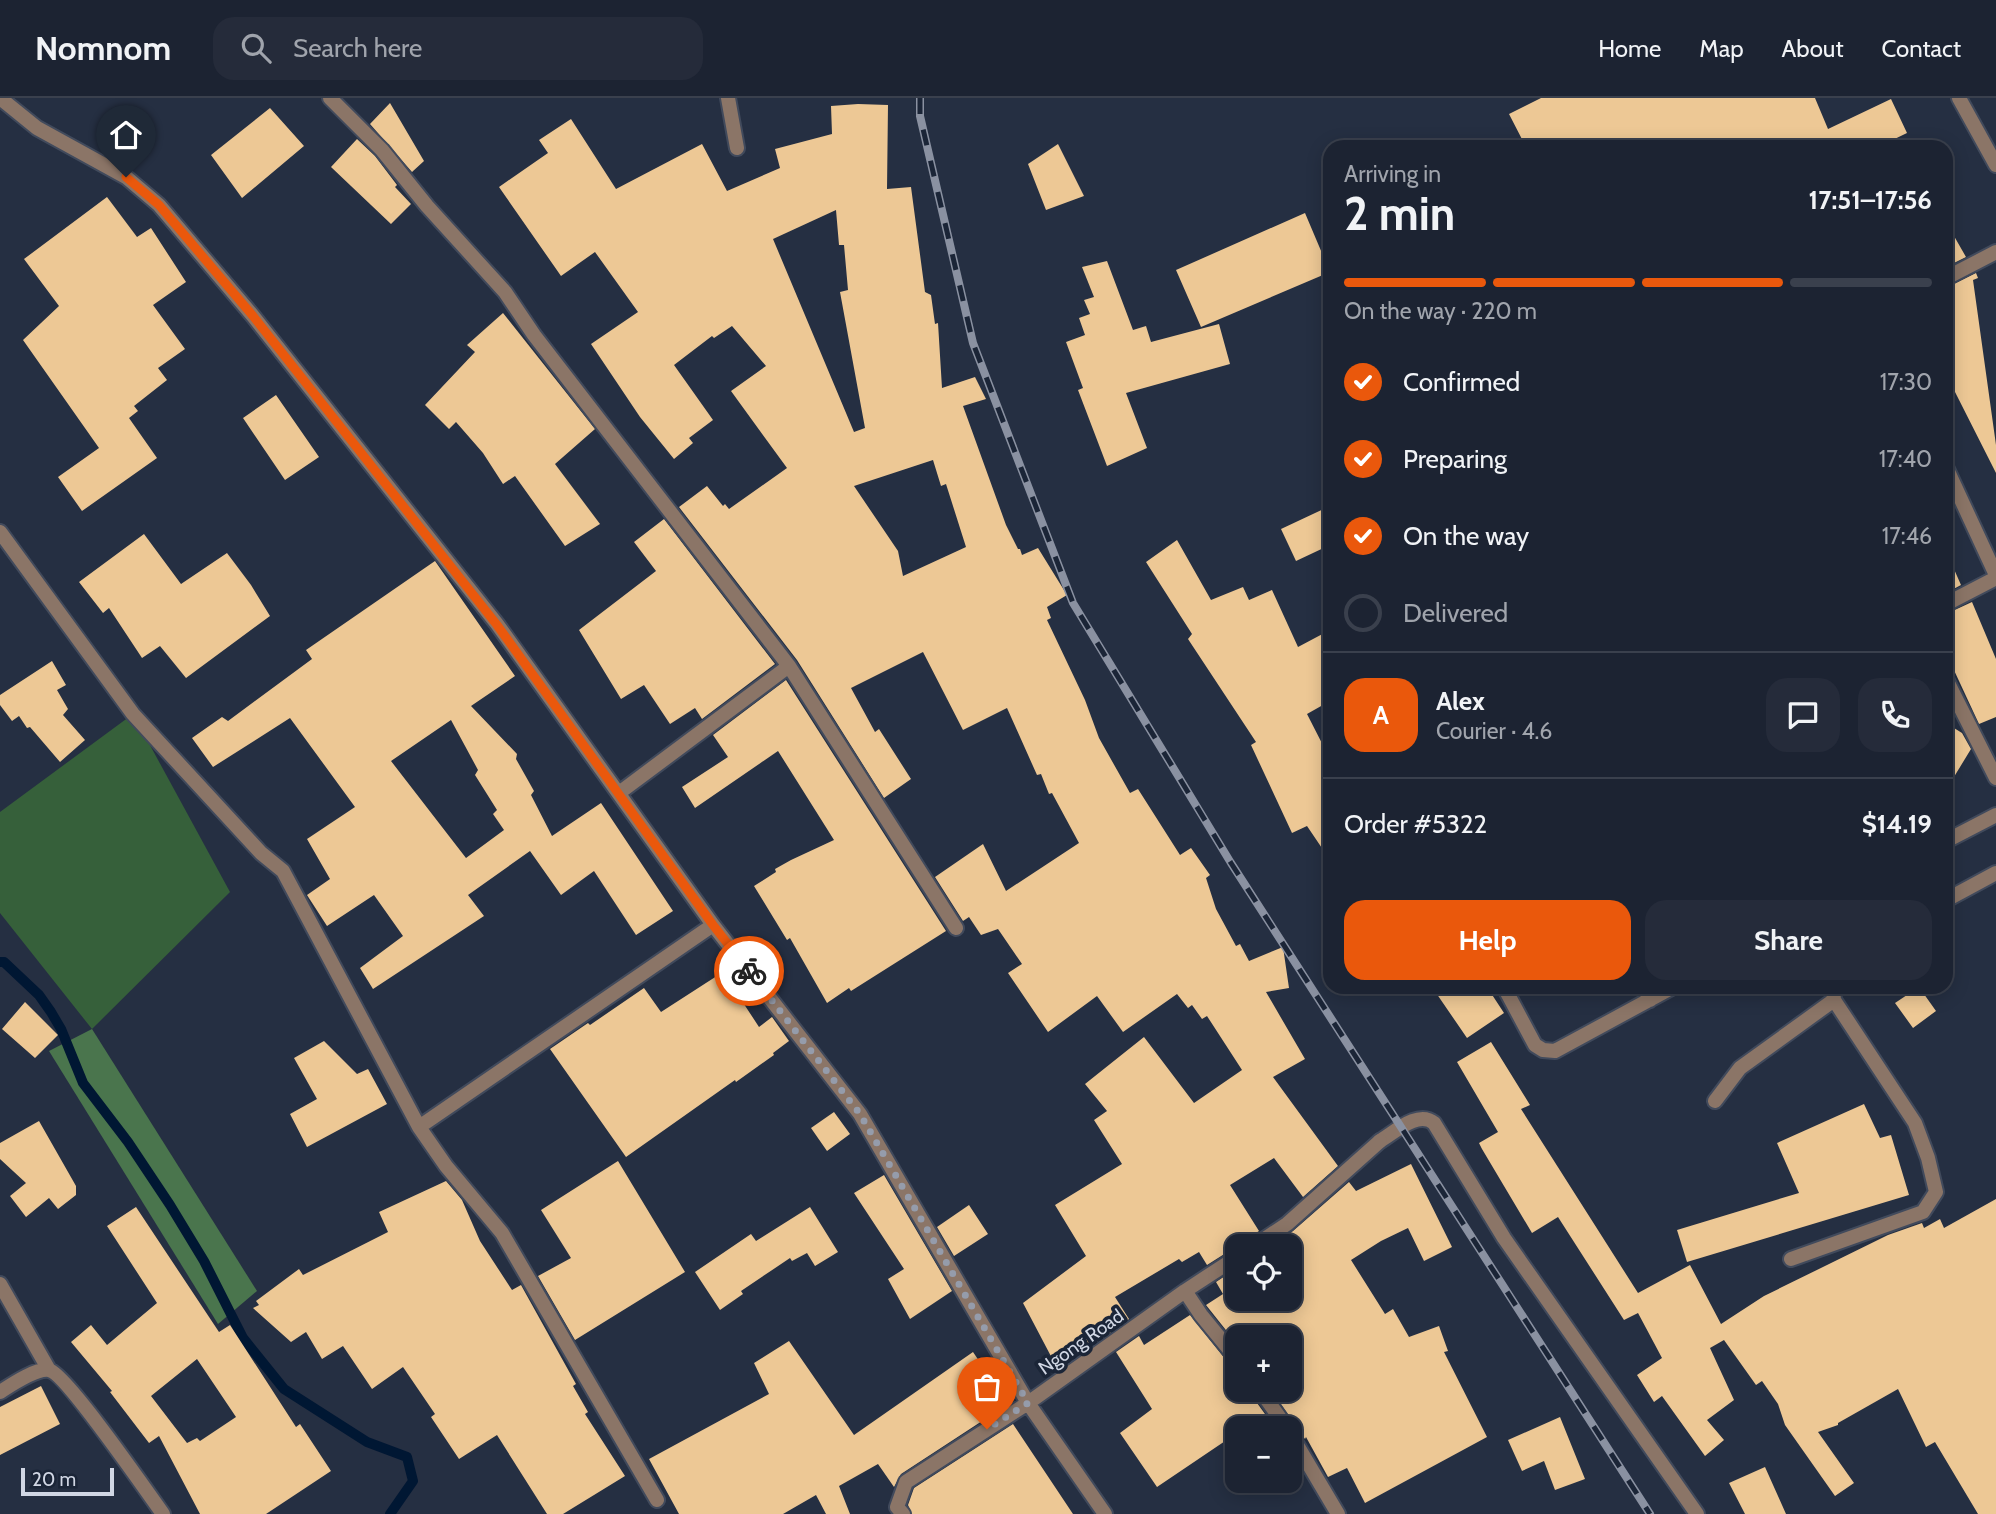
<!DOCTYPE html>
<html lang="en">
<head>
<meta charset="utf-8">
<style>
	:root { --surface:#1c2332; --page:#252b3a; --text:#f1f3f6; --muted:#a0a4ac; --line:#3a404d; --accent:#ea580c }
	body { margin:0; font-family:Cabin,sans-serif; background:var(--page); color:var(--text); height:100vh; display:flex; flex-direction:column; font-size:26px; white-space:nowrap }
	* { box-sizing:border-box; margin:0 }
	p { font-size:23px; color:var(--muted) }
	.icon { flex:none; width:38px; height:38px; fill:none; stroke:currentColor; stroke-width:2; stroke-linecap:round; stroke-linejoin:round }
	.map { position:relative; flex:1; overflow:hidden }
	.details { position:absolute; left:1323px; top:42px; width:630px; height:854px; display:flex; flex-direction:column; background:var(--surface); border-radius:21px; box-shadow:0 4px 18px #0003,0 0 0 2px var(--line) }
	.details>* { flex:none }
	.controls { position:absolute; left:1225px; top:1136px; display:grid; gap:14px }
	.controls a { display:grid; place-items:center; width:77px; height:77px; border-radius:14px; background:var(--surface); box-shadow:0 4px 18px #0003,0 0 0 2px var(--line); font-size:35px }
	.scale { position:absolute; left:21px; bottom:18px; width:93px; box-sizing:border-box; padding-left:7px; border:4px solid #d1d7e4; border-top:0; font-size:19px; line-height:24px; white-space:nowrap; color:#d1d7e4; -webkit-text-stroke:5px #1b2537; paint-order:stroke }
	.pin { position:absolute; display:grid; place-items:center; width:60px; height:60px; color:#fff; margin:-72px -30px; border-radius:50% 50% 50% 0; rotate:-45deg; box-shadow:0 0 7px #0007 }
	.pin .icon { rotate:45deg }
	.courier { position:absolute; display:grid; place-items:center; width:70px; height:70px; margin:-35px; border:5px solid #ea580c; border-radius:50%; background:#fff; color:#222; box-shadow:0 2px 9px #0007 }
	.summary em { font-style:normal; font-weight:800 }
	.summary div { display:flex; flex-direction:column-reverse }
	.summary { display:flex; align-items:center; justify-content:space-between; height:119px; padding:0 21px }
	h1 { font-size:46px; font-weight:800; line-height:52px }
	.bar { display:grid; grid-template-columns:repeat(4,1fr); gap:10px 7px; align-content:center; height:84px; padding:0 21px }
	.bar i { height:9px; border-radius:5px; background:var(--line) }
	.bar .selected { background:var(--accent) }
	.bar p { grid-column:span 4 }
	.line { display:flex; align-items:center; gap:18px; padding:0 21px; border-top:2px solid var(--line) }
	.line div { flex:1 }
	.round { display:grid; place-items:center; flex:none; width:74px; height:74px; border-radius:21px; background:var(--page) }
	ol { padding:0 21px; list-style:none }
	li { display:flex; align-items:center; gap:21px; height:77px }
	li p { margin-inline-start:auto }
	li .icon { padding:7px; border-radius:50%; background:var(--accent); color:#fff; stroke-width:4 }
	li:last-child { color:var(--muted) }
	li i { width:38px; height:38px; border:4px solid var(--line); border-radius:50% }
	.button { display:flex; gap:14px; margin-top:auto; padding:14px 21px }
	.button a { flex:1; height:80px; border-radius:21px; background:var(--accent); color:#fff; font-size:28px; font-weight:800; line-height:80px; text-align:center }
	.button a+a { background:var(--page); color:var(--text) }
	header { display:flex; align-items:center; gap:42px; box-sizing:border-box; height:98px; padding:0 35px; background:var(--surface); border-bottom:2px solid var(--line) }
	header strong { font-size:33px }
	nav { display:flex; gap:38px; margin-inline-start:auto; font-size:24px }
	.search { width:490px; height:63px; background:var(--page); display:flex; align-items:center; gap:18px; box-sizing:border-box; padding:0 24px; border-radius:21px; color:var(--muted); font-size:26px }
	.map>svg:first-child { display:block }
	.green { fill:#36603a }
	.forest { fill:#4a754d }
	.lines { fill:none; stroke-linecap:round; stroke-linejoin:round }
	.stream { stroke:#001733; stroke-width:10 }
	.building { fill:#edc895; fill-rule:evenodd }
	.pedestrian-casing { stroke:#414a5c; stroke-width:18 }
	.minor-casing { stroke:#414a5c; stroke-width:18 }
	.pedestrian { stroke:#8b7567; stroke-width:14 }
	.minor { stroke:#8b7567; stroke-width:14 }
	.rail-casing { stroke:#8a91a1; stroke-width:8 }
	.rail { stroke:#1b2537; stroke-width:5; stroke-dasharray:16; stroke-linecap:butt }
	.done { stroke:#959cab; stroke-width:7; stroke-dasharray:0 12.6 }
	.route { stroke:#ea580c; stroke-width:9 }
	.labels { text-anchor:middle; dominant-baseline:central; stroke-width:7; stroke-linejoin:round; paint-order:stroke }
	.street-label { font-size:19px; fill:#d1d7e4; stroke:#1b2537 }
</style>
</head>
<body>
<header>
<strong>Nomnom</strong>
<div class="search"><svg class="icon" aria-label="search" viewBox="0 0 24 24"><circle cx="10" cy="10" r="6"/><path d="M15 15l6 6"/></svg>Search here</div>
<nav><a>Home</a><a>Map</a><a>About</a><a>Contact</a></nav>
</header>
<div class="map">
<svg width="1996" height="1416" viewBox="0 0 1996 1416">
	<rect width="100%" height="100%" fill="#252f42"/>
	<path class="green" d="M133,616l97,178 -138,137 -92,-116v-101z"/>
	<path class="forest" d="M92,931l165,262 -39,33 -169,-273z"/>
	<g class="lines">
		<path class="stream" d="M0,864h4l35,33 12,17 10,17 22,54 45,59 42,63 34,56 39,77 41,51 83,53 40,15 6,24 -23,33"/>
	</g>
	<path class="building" d="M1541,0h274l13,31 63,-30 16,34 -29,14h-352l-17,-33z
		M390,5l34,58 -12,11 -42,-48z
		M858,6l30,1 -1,84 24,-2 14,105 6,3 4,29 3,-1 4,65 33,-11 11,22 -23,7 43,119 12,24h2l2,6 16,-7 29,47 -20,12 4,11 -4,2 38,80 14,38 31,55 8,-4 42,66 11,-7 19,27 -4,3 10,31 20,37 4,-2 9,17 34,-14 6,41 -23,4 39,67 -32,18 65,89 -35,31 -29,-39 -44,27 29,46 -11,7 -4,8h-7l-30,19 -8,-13 -17,10 -3,-3 -64,38 14,22 -29,21 -46,22 -31,-59 63,-47 -31,-51 67,-41 -28,-44 13,-9 -22,-27 59,-47 50,66 48,-33 -35,-54 -5,3 -10,-14 -4,3 -11,-14 -54,38 -26,-36 -49,36 -40,-59 14,-9 -24,-35 -17,6 -12,-18 -6,4 -28,-44 48,-33 23,47 73,-48 -27,-50 -3,1 -8,-20 -4,1 -30,-67 -44,22 -40,-78 -72,36 24,44 4,-3 32,50 -27,19 -87,-138 -118,-153 28,-21 16,20 2,-2 4,5 58,-41 -56,-77 35,-25 -34,-40 -18,12 -2,-2 -38,29 39,55 -24,18 4,5 -19,16 -34,-42 -49,-73 47,-32 -43,-60 -34,24 -62,-89 49,-34 -9,-13 32,-21 45,70 86,-45 25,47 53,-23 -5,-19 57,-15 -1,-28zM836,112l3,35h5l4,45 -8,2 25,136 -11,4 -81,-193zM933,362l8,26 5,-2 20,63 -63,29 -5,-25 -44,-65z
		M270,10l34,38 -62,52 -31,-43z
		M357,41l18,17 22,29 -2,2 16,17 -20,20 -60,-57z
		M1058,46l26,52 -38,14 -18,-46z
		M107,99l30,40 14,-9 35,54 -33,23 32,44 -27,19 9,12 -33,26 4,5 -9,7 28,40 -75,53 -24,-34 41,-29 -76,-108 36,-34 -35,-47z
		M1305,115l25,59 -129,55 -25,-57z
		M1946,124l20,35 -20,10z
		M1107,163l26,69 13,-4 5,16 68,-18 11,40 -104,29 21,55 -40,18 -29,-76 5,-2 -17,-46 19,-7 -6,-17 11,-4 -6,-14 10,-3 -12,-30z
		M1976,175l2,5 -5,2 23,165v28l-42,-83 -8,4v-106z
		M503,215l92,116 -40,35 45,60 -35,22 -50,-70 -12,8 -20,-31 -27,-31 -7,7 -24,-24 50,-53 -8,-7z
		M276,297l43,62 -34,23 -42,-62z
		M1330,408v39l-34,16 -15,-32z
		M664,421l111,145 -73,55 -7,-11 -25,16 -26,-39 -23,14 -42,-69 77,-59 -22,-29z
		M144,436l37,50 46,-31 24,32 19,31 -84,62 -26,-32 -18,12 -33,-50 -6,5 -24,-31z
		M1177,442l34,60 32,-13 6,13 23,-10 26,57 32,-17v71l-23,13 23,45v101l-23,-34 -15,7 -41,-88 5,-3 -68,-103 4,-5 -46,-72z
		M1946,453l15,34 -15,8z
		M435,463l80,115 -44,30 46,48 -1,5 18,32 -3,4 21,41 49,-33 72,108 -37,24 -42,-64 -33,24 -31,-44 -62,44 16,21 -111,73 -13,-21 43,-32 -29,-41 -47,31 -20,-31 23,-16 -23,-40 48,-32 -65,-89 -77,49 -21,-29 30,-21 6,4 84,-62 -6,-9zM451,622l27,50 -3,5 22,35 -4,4 11,16 -38,28 -75,-97z
		M1972,504l24,57v58l-17,7 -33,-71v-39z
		M52,563l14,24 -9,5 11,19 -5,6 22,25 -25,22 -30,-35 -3,1 -8,-12 -7,5 -12,-16v-10z
		M786,582l160,251 -95,60 -2,-3 -22,15 -37,-65 -3,2 -33,-54 22,-14 -1,-3 16,-9 43,-20 -56,-89 -83,57 -13,-21 46,-30 -15,-22z
		M1946,625l16,10 9,16 -25,41z
		M723,874l36,55 13,-10 17,24 -16,12 1,2 -38,27 -1,-2 -109,77 -76,-108 38,-26 2,2 54,-37 17,24z
		M1432,889h55l17,26 -37,25z
		M1919,889l17,24 -23,17 -18,-25z
		M25,904l33,33 -23,23 -33,-29z
		M324,943l33,33 11,-5 19,35 -80,43 -17,-33 27,-15 -23,-41z
		M1491,944l39,63 -9,4 117,184 52,-28 31,59 43,-28 124,-61 34,-12 2,5 16,-9 4,9 52,-29v315h-18l-43,-72 -9,5 -28,-58 -60,34v2l-20,7 36,51 -19,13 -50,-71 -7,-21 -16,-23 -6,4 -32,-45 -14,8 24,52 -27,20 17,20 -19,16 -43,-60 -8,6 -17,-27 25,-17 -24,-45 -14,7 -66,-103 -26,16 -50,-84 -3,-6 19,-11 -41,-70z
		M1864,1006l16,34 11,-3 18,60 -222,67 -10,-32 122,-37 -22,-50z
		M834,1014l16,22 -23,17 -16,-23z
		M39,1023l37,65v9l-18,14 -9,-11 -23,19 -16,-21 16,-13 -26,-24v-16z
		M618,1063l67,111 -110,68 -37,-64 33,-18 -30,-48z
		M1411,1066l41,83 -28,14 -16,-33 -27,13 -30,19 34,54 8,-5 16,28 30,-11 9,25 -4,1 43,85 -122,66 -18,-35 -19,9 -22,-40 -1,2 -34,-49h19v-53h-53v7l-31,-39 17,-11 -7,-12 21,-14v30h53v-52h-19l22,-15 56,-49 7,9z
		M884,1077l68,116 -42,28 -22,-40 16,-10 -50,-76z
		M446,1083l16,19 18,41 32,49 9,-5 55,99 -3,2 15,26 -3,2 40,62 -62,38h-16l-50,-79 -38,24 -28,-42 4,-3 -32,-47 -31,22 -29,-43 -21,13 -16,-27 -15,10 -38,-34 6,-3 -3,-4 43,-32 4,6 85,-43 -9,-20z
		M969,1107l19,29 -34,22 -17,-29z
		M136,1109l83,125 11,-7 66,102 4,-3 31,47 -65,43h-66l-41,-78 -10,7 -39,-51 2,-1 -41,-49 20,-17 16,20 50,-42 -50,-77zM197,1261l39,58 -36,24 -3,-3 -10,5 -36,-47z
		M810,1109l28,45 -23,14 -8,-13 -15,8 -2,-3 -49,33 2,3 -23,16 -25,-38 56,-38 5,7z
		M1190,1217l40,50 7,3v22h14l1,6 23,32h-38v5l-80,54 -37,-54 32,-24 -36,-57 23,-16 5,9z
		M789,1243l65,94 119,-83 19,28 -3,2 16,22 -3,4 -101,66 -7,13 -16,-23 -39,22 11,28h-24l-10,-19 -33,19h-104l-30,-55 120,-65 -15,-31z
		M41,1288l19,38 -60,31v-48z
		M1560,1319l25,62 -30,11 -11,-29 -22,10 -14,-31z
		M1013,1326l60,90h-161l-4,-9 6,-17z
		M1765,1369l21,47h-41l-16,-31z"/>
	<g class="lines">
		<g class="pedestrian-casing">
			<path id="pedestrian" d="M1380,1043c15,-9 38,-31 54,-18l70,115 193,276"/>
		</g>
		<g class="minor-casing">
			<path id="minor" d="M0,0l37,30 89,49 33,28 94,111 244,308 216,301 147,189 168,289 77,111
				M330,0l52,52 45,56 78,86 29,43 255,331 167,262
				M728,0l9,50
				M1959,0l37,67
				M1946,180l50,-26
				M1946,369l50,108
				M0,434l133,182 128,139 22,18 136,256 27,39 56,67 155,267
				M1946,506l50,-26
				M1946,581l50,99
				M619,695l170,-127
				M1946,743l50,-26
				M1946,802l50,-27
				M1504,889l31,58 8,5 12,1 118,-64
				M1644,889l6,13
				M1715,1003l25,-33 94,-68
				M419,1029l294,-202
				M1254,1148l33,-22 93,-83
				M1791,1161l132,-47 13,-20 -8,-34 -13,-35 -81,-123 -1,-13
				M0,1186l49,86
				M1185,1193l16,24 36,44
				M1260,1292l27,38
				M0,1294c11,-7 36,-24 49,-22 16,3 99,123 114,144
				M1290,1335l48,81
				M903,1416l-6,-7 9,-25 122,-79 157,-112 52,-34"/>
		</g>
		<use href="#pedestrian" class="pedestrian"/>
		<use href="#minor" class="minor"/>
		<g class="rail-casing">
			<path id="rail" d="M920,0v18l53,227 100,260 158,260 419,651"/>
		</g>
		<use href="#rail" class="rail"/>
	</g>
	<g class="lines">
		<path class="done" d="M749,873l111,143 168,289 -41,26"/>
		<path class="route" d="M126,79l33,28 94,111 244,309 216,300 36,46"/>
	</g>
	<g class="labels">
		<g class="street-label">
			<text transform="translate(1081 1244) rotate(-35)">Ngong Road</text>
		</g>
	</g>
</svg>
<div class="controls">
<a><svg class="icon" aria-label="locate" viewBox="0 0 24 24"><circle cx="12" cy="12" r="6"/><path d="M12 2v4M12 18v4M2 12h4M18 12h4"/></svg></a>
<a>+</a>
<a>−</a>
</div>
<div class="scale">20 m</div>
<div class="pin" style="left:987px;top:1331px;background:#ea580c"><svg class="icon" aria-label="bag" viewBox="0 0 24 24"><path d="M5 8h14l-1 12H6zM9 8a3 3 0 0 1 6 0"/></svg></div>
<div class="pin" style="left:126px;top:79px;background:#1f2937"><svg class="icon" aria-label="home" viewBox="0 0 24 24"><path d="M3 11l9-7 9 7M6 9v11h12V9"/></svg></div>
<div class="courier" style="left:749px;top:873px"><svg class="icon" aria-label="bike" viewBox="0 0 24 24"><circle cx="6" cy="16" r="4"/><circle cx="18" cy="16" r="4"/><path d="M6 16l4-8h5l3 8M10 8l3 8H6M13 5h3"/></svg></div>
<section class="details">
<div class="summary"><div><h1>2 min</h1><p>Arriving in</p></div><em>17:51–17:56</em></div>
<div class="bar"><i class="selected"></i><i class="selected"></i><i class="selected"></i><i></i><p>On the way · 220 m</p></div>
<ol>
<li><svg class="icon" aria-label="check" viewBox="0 0 24 24"><path d="M5 12l5 5 9-10"/></svg>Confirmed<p>17:30</p></li>
<li><svg class="icon" aria-label="check" viewBox="0 0 24 24"><path d="M5 12l5 5 9-10"/></svg>Preparing<p>17:40</p></li>
<li><svg class="icon" aria-label="check" viewBox="0 0 24 24"><path d="M5 12l5 5 9-10"/></svg>On the way<p>17:46</p></li>
<li><i></i>Delivered</li>
</ol>
<div class="line" style="height:126px"><b class="round" style="background:var(--accent);color:#fff">A</b><div><b>Alex</b><p>Courier · 4.6</p></div><a class="round"><svg class="icon" aria-label="chat" viewBox="0 0 24 24"><path d="M4 5h16v11H9l-5 4z"/></svg></a><a class="round"><svg class="icon" aria-label="phone" viewBox="0 0 24 24"><path d="M5 4h4l2 5-3 2q2 4 5 5l2-3 5 2v4C11 20 4 13 5 4z"/></svg></a></div>
<div class="line" style="height:91px"><div>Order #5322</div><b>$14.19</b></div>
<div class="button"><a>Help</a><a>Share</a></div>
</section>
</div>
</body>
</html>
